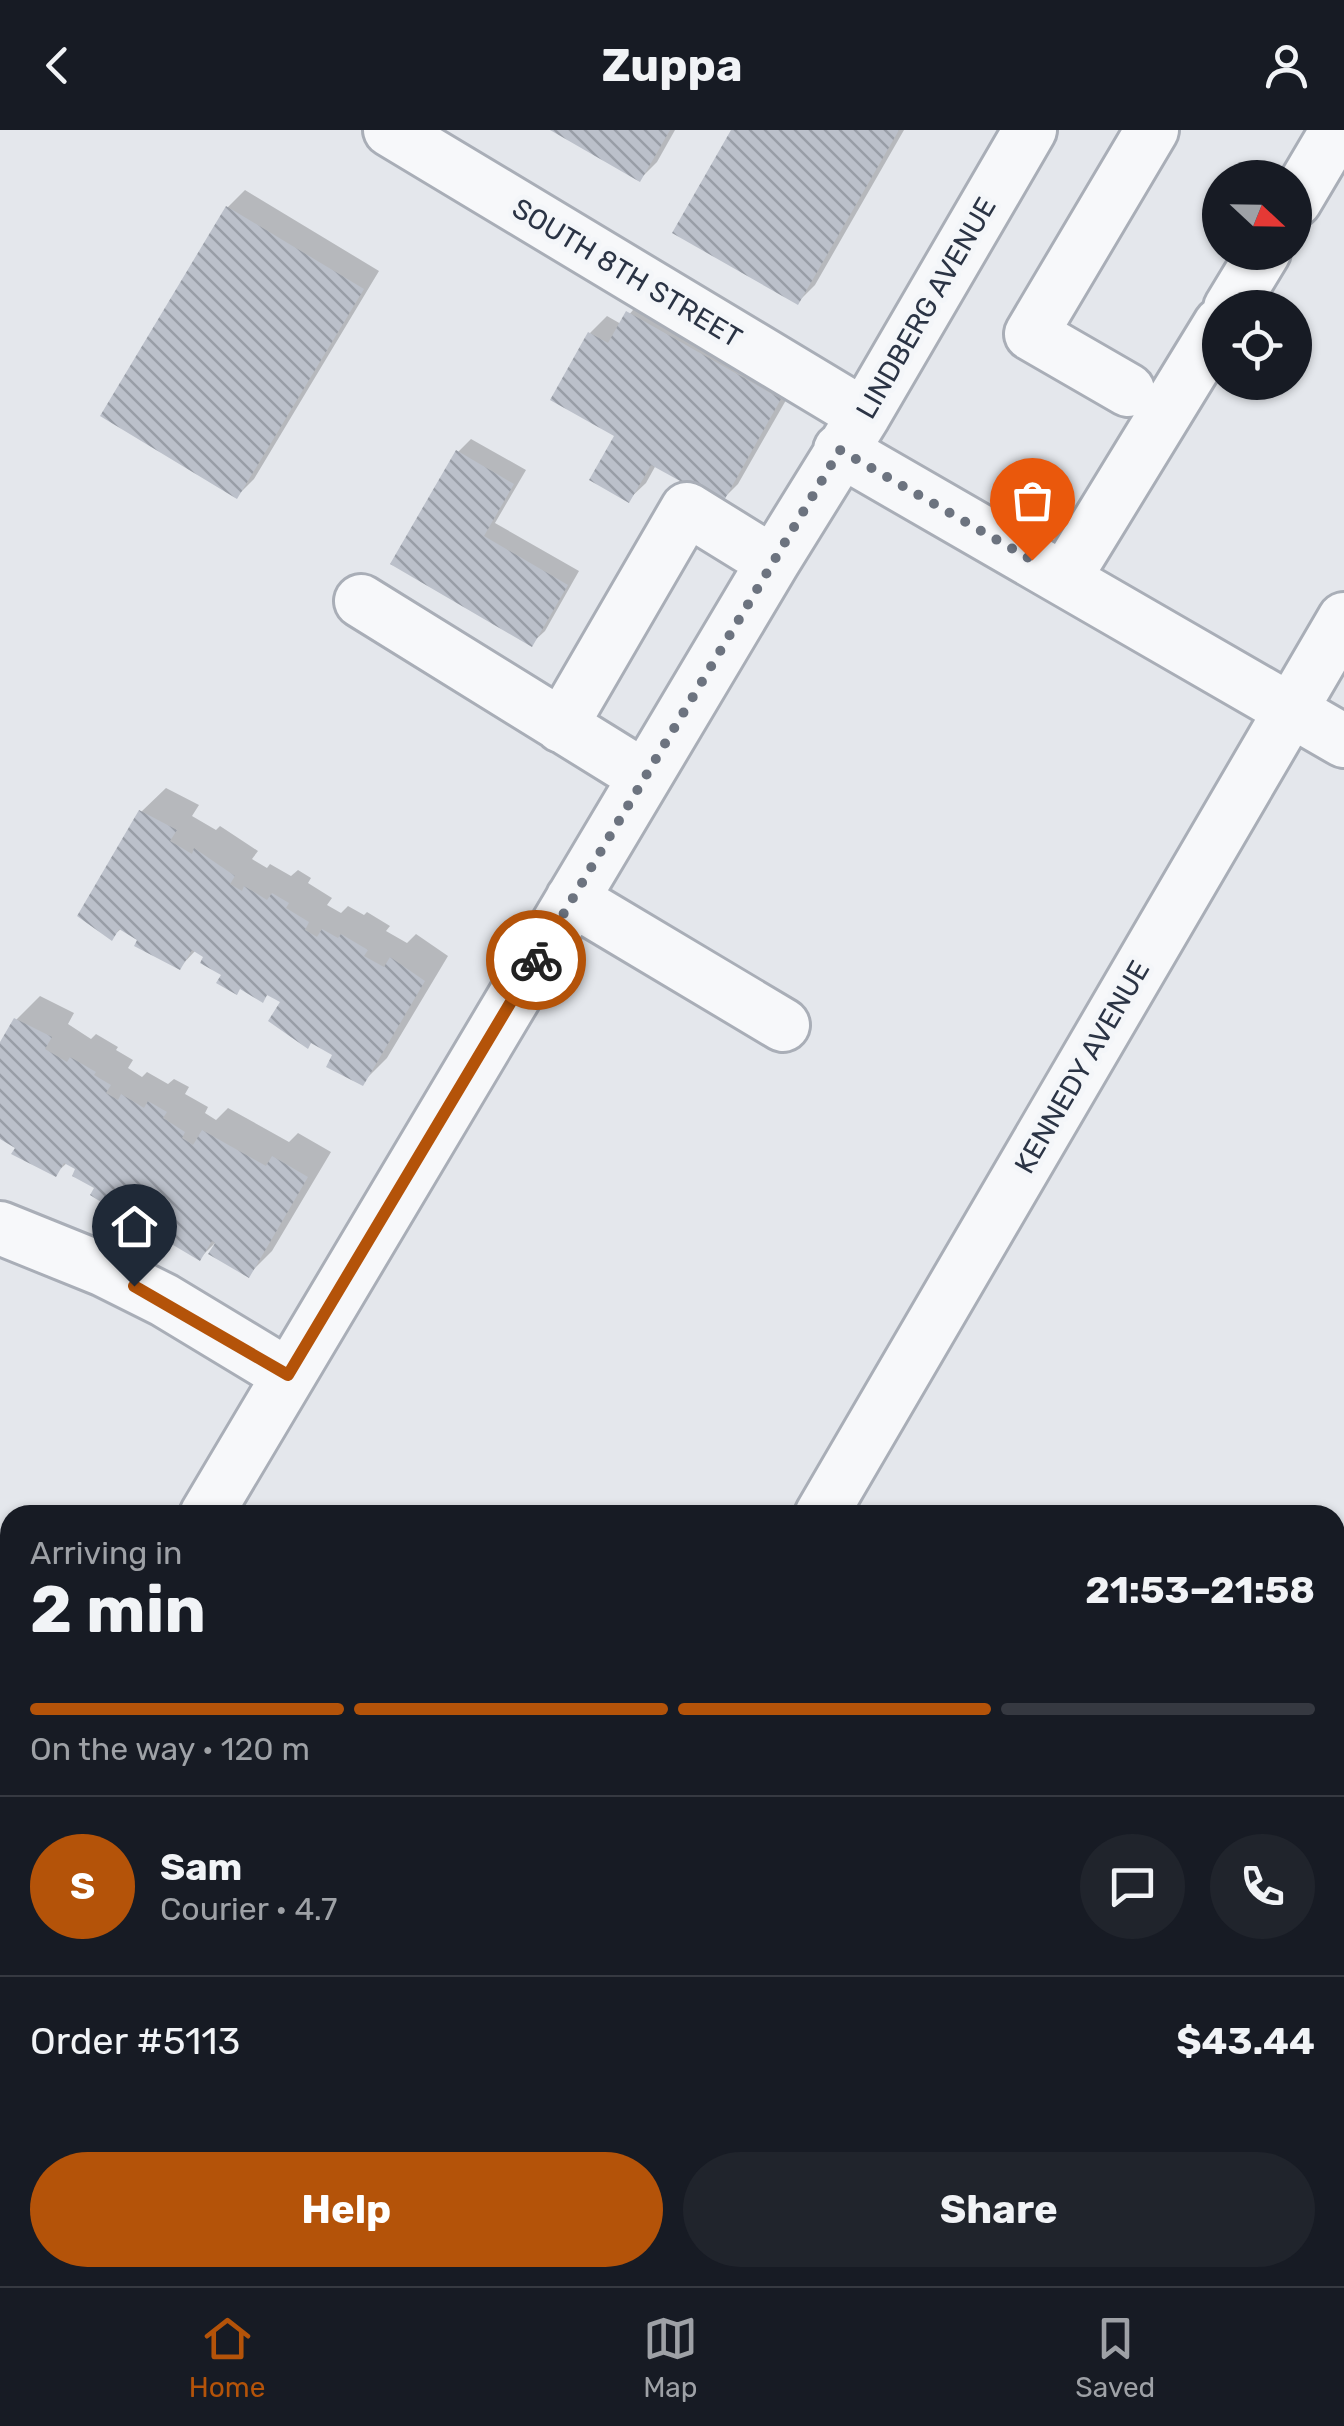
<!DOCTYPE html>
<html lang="en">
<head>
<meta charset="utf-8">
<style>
	:root { --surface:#171b24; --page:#20242c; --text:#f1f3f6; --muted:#9ea1a6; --line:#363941; --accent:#b45309 }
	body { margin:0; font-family:Rubik,sans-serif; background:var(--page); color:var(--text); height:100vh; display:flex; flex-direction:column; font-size:38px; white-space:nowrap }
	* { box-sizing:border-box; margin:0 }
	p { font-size:32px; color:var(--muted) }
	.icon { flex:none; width:55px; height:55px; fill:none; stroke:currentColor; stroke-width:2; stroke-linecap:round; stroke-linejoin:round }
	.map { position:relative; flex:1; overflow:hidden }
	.drawer { position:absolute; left:0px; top:1375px; width:1345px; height:782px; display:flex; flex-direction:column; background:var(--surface); border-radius:30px 30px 0 0; box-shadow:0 2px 8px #0004 }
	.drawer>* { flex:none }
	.needle { width:65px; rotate:112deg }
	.fabs { position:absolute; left:1202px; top:30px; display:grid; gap:20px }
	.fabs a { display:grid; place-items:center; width:110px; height:110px; border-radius:50%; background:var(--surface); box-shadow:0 2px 8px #0004; font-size:50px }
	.pin { position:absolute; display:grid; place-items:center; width:85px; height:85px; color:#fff; margin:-102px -42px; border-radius:50% 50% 50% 0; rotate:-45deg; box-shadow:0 0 10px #0007 }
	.pin .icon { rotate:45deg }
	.courier { position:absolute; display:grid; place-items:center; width:100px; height:100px; margin:-50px; border:8px solid #b45309; border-radius:50%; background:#fff; color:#222; box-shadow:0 2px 12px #0007 }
	.headline em { font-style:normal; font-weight:700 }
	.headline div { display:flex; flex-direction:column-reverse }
	.headline { display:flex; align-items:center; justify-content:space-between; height:170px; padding:0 30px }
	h1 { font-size:65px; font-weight:700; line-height:75px }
	.bar { display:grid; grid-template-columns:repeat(4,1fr); gap:15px 10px; align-content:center; height:120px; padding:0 30px }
	.bar i { height:12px; border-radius:8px; background:var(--line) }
	.bar .selected { background:var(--accent) }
	.bar p { grid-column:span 4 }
	.line { display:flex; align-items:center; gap:25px; padding:0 30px; border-top:2px solid var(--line) }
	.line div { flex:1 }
	.round { display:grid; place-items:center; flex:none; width:105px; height:105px; border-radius:52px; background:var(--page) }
	.button { display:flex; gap:20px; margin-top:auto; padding:20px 30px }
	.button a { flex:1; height:115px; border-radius:60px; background:var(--accent); color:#fff; font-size:40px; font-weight:700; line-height:115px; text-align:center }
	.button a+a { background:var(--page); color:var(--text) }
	header { display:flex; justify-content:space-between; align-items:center; height:130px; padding:0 30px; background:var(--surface); font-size:45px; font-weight:700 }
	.dock { display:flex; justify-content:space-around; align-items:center; height:140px; border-top:2px solid var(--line); background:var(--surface); font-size:28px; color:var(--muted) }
	.dock a { display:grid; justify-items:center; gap:5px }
	.dock .selected { color:var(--accent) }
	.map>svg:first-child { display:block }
	.shadow { fill:#0003 }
	.building { fill:url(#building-back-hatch) }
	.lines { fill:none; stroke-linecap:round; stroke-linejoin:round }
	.minor-casing { stroke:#a9aeb7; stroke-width:58 }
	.minor { stroke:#f7f8fa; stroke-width:52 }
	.done { stroke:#6c737f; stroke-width:10; stroke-dasharray:0 18 }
	.route { stroke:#b45309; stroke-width:12 }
	.labels { text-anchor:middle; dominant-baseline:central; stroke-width:10; stroke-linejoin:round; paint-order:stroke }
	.street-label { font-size:28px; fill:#2b3445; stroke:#f4f6f9 }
</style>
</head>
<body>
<header><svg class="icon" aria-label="back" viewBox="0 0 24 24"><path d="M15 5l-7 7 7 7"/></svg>Zuppa<svg class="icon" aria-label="person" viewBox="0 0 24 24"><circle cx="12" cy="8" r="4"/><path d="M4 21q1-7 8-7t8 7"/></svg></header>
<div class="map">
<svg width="1344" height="2156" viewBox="0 0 1344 2156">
	<defs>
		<pattern id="building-back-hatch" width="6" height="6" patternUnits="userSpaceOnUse" patternTransform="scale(2.5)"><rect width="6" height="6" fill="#bbc0ca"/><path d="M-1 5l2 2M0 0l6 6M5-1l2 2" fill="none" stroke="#989da6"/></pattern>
	</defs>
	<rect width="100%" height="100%" fill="#e4e7ec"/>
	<path class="shadow" d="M555,0h120l-18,32 -17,17z
		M734,0h170l-89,155 -17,17z
		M245,60l134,81 -125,208 -17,17 -134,-81 125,-208z
		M645,166l152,85 -59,103 -17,17 -65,-36 -10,18 -18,17 -11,-65 -27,-102 17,-17 14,8z
		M471,309l55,31 -31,53 84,48 -34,60 -13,12 -139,-80 65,-111z
		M166,658l33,17 -7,11 24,14 4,-4 38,25 -6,8 15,9 3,-4 21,12 7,-6 13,8 -3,5 24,15 -5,7 14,8 7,-7 16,9 3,-3 23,14 -4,5 21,12 9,-9 32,22 -61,102 -24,24 -80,-81 -14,-8 -7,7 -38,-26 -28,-24 -16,17 -58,-39 -10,9 29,-125z
		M40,866l34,17 -6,11 23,15 5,-5 22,13 -2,3 17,10 -5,8 14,9 5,-5 21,12 6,-5 15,8 -4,7 23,13 -3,6 11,7 12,-12 61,34 9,-9 33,19 -59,99 -24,24 -32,-33 -16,16 -47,-45 -39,-14 -46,-37 -13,12 -55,-38v-89l16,-27z"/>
	<path class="building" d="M550,0h120l-30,52z
		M731,0h168l-101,175 -126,-72z
		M226,76l138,83 -127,210 -137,-83z
		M626,181l155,88 -59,105 -71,-39 -22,38 -40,-23 25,-44 -64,-36 38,-68 20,11z
		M456,320l58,34 -30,52 84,49 -36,62 -142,-83z
		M139,680l38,20 -7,11 22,13 2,-6 41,28 -5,8 12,7 2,-5 23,14 5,-7 17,10 -3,5 23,14 -4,8 12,7 5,-8 16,9 3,-4 27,16 -4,6 20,11 6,-10 35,24 -62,105 -37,-19 6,-12 -21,-12 -3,6 -40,-28 12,-19 -13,-7 -4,8 -23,-14 -3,6 -21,-12 5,-8 -21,-12 3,-6 -11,-7 -12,20 -46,-24 3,-6 -18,-11 -7,12 -35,-25z
		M14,888l38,19 -7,12 22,13 3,-5 26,15 -2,3 17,10 -5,8 12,7 3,-6 23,14 4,-7 19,11 -4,6 22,14 -3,6 11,7 9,-15 64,36 6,-10 36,21 -59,101 -41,-24 7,-11 -3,-2 -12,20 -42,-25 2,-3 -16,-10 6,-9 -11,-6 -3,6 -23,-13 -4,6 -19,-12 4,-7 -22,-12 3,-7 -11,-6 -8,14 -45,-23 4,-6 -15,-9v-97z"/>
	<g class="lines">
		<g class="minor-casing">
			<path id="minor" d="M390,0l474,285
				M1295,71l42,-71
				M1230,178l34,-56
				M1128,260l-97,-56 121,-204
				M840,320l504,291
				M1064,449l156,-255
				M361,471l284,176
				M561,596l126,-217 86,53
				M572,769l211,126
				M0,1098l104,42 60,30 124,75
				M206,1385l567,-953 91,-147 166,-285
				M821,1385l523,-896
				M1335,1520l9,-15
				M1335,1737l9,-15
				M0,1738l10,-17
				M0,1786l10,6
				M1335,1814l9,6
				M0,1984l10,5
				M370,2156l5,-8
				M957,2156l5,-8"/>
		</g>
		<use href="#minor" class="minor"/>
	</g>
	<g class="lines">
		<path class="done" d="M536,830l304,-510 192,110"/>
		<path class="route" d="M134,1156l154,89 248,-415"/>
	</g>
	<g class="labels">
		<g class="street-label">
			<text transform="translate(627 143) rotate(31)">SOUTH 8TH STREET</text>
			<text transform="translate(926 178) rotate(-60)">LINDBERG AVENUE</text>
			<text transform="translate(1082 937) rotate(-60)">KENNEDY AVENUE</text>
		</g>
	</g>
</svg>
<div class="fabs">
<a><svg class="needle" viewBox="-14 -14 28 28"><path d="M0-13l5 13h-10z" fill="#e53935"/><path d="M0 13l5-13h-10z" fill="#9ea1a6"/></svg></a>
<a><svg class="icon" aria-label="locate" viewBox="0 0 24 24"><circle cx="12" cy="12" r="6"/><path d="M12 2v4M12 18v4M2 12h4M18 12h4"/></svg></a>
</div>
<div class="pin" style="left:1032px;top:430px;background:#ea580c"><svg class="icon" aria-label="bag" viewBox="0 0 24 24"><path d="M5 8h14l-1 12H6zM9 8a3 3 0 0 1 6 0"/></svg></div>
<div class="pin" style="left:134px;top:1156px;background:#1f2937"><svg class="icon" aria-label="home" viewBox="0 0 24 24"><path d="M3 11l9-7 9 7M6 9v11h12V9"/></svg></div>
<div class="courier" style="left:536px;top:830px"><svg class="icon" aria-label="bike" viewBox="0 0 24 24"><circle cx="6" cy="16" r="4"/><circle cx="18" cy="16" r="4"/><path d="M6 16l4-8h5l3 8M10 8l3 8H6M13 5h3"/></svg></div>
<section class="drawer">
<div class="headline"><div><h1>2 min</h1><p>Arriving in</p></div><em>21:53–21:58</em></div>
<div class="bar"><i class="selected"></i><i class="selected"></i><i class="selected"></i><i></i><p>On the way · 120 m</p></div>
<div class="line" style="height:180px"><b class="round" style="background:var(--accent);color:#fff">S</b><div><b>Sam</b><p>Courier · 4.7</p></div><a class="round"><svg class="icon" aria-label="chat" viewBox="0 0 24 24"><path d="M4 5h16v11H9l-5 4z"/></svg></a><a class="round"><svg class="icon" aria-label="phone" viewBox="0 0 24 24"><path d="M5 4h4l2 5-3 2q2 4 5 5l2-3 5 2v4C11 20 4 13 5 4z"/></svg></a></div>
<div class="line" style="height:130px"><div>Order #5113</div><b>$43.44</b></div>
<div class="button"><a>Help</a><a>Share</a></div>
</section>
</div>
<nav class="dock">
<a class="selected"><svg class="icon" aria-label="home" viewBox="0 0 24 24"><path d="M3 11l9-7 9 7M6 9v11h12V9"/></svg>Home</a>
<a><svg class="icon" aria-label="map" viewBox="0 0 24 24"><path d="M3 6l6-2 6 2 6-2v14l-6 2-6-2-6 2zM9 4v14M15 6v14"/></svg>Map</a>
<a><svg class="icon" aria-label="saved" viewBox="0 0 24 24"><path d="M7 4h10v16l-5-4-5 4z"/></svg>Saved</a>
</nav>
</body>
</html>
